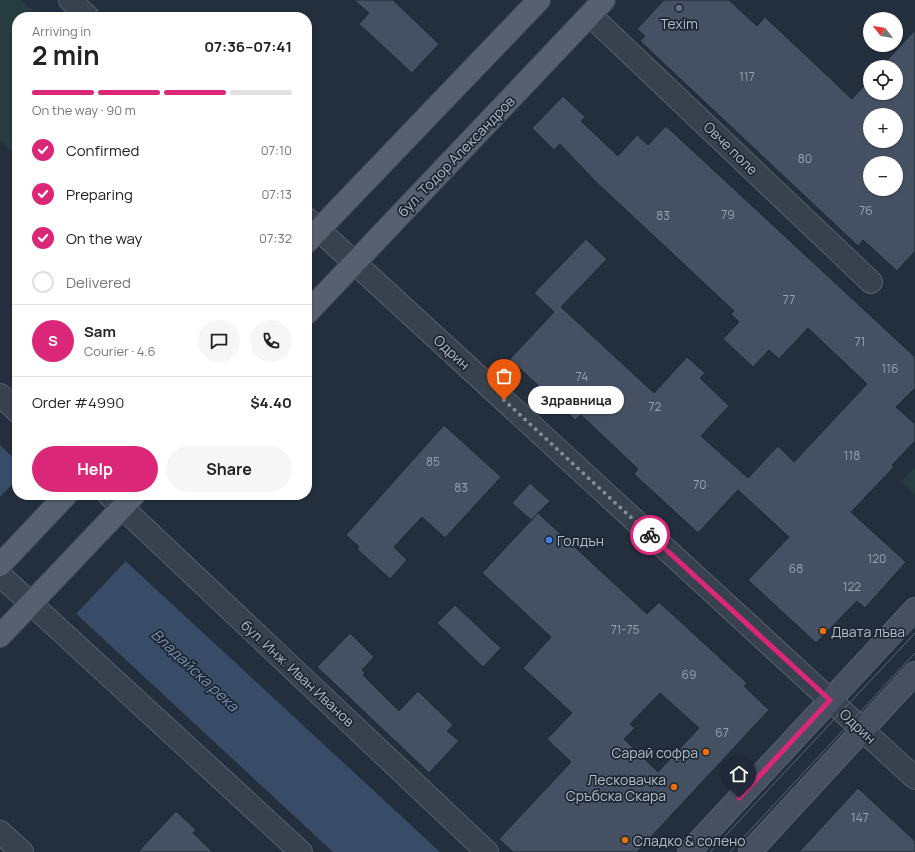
<!DOCTYPE html>
<html lang="en">
<head>
<meta charset="utf-8">
<style>
	:root { --surface:#fff; --page:#f6f6f6; --text:#222; --muted:#767676; --line:#e0e0e0; --accent:#db2777 }
	body { margin:0; font-family:Manrope,sans-serif; background:var(--page); color:var(--text); height:100vh; display:flex; flex-direction:column; font-size:15px; white-space:nowrap }
	* { box-sizing:border-box; margin:0 }
	p { font-size:13px; color:var(--muted) }
	.icon { flex:none; width:22px; height:22px; fill:none; stroke:currentColor; stroke-width:2; stroke-linecap:round; stroke-linejoin:round }
	.map { position:relative; flex:1; overflow:hidden }
	.panel { position:absolute; left:12px; top:12px; width:300px; height:488px; display:flex; flex-direction:column; background:var(--surface); border-radius:16px; box-shadow:0 1px 3px #0004 }
	.panel>* { flex:none }
	.needle { width:26px; rotate:301deg }
	.controls { position:absolute; left:863px; top:12px; display:grid; gap:8px }
	.controls a { display:grid; place-items:center; width:40px; height:40px; border-radius:50%; background:var(--surface); box-shadow:0 1px 3px #0004; font-size:20px }
	.pin { position:absolute; display:grid; place-items:center; width:34px; height:34px; color:#fff; margin:-41px -17px; border-radius:50% 50% 50% 0; rotate:-45deg; box-shadow:0 0 4px #0007 }
	.pin .icon { rotate:45deg }
	.courier { position:absolute; display:grid; place-items:center; width:40px; height:40px; margin:-20px; border:3px solid #db2777; border-radius:50%; background:#fff; color:#222; box-shadow:0 1px 5px #0007 }
	.bubble { position:absolute; height:28px; border-radius:14px; background:var(--surface); box-shadow:0 1px 3px #0004; font-size:13px; font-weight:700; line-height:28px; text-align:center }
	.overview em { font-style:normal; font-weight:700 }
	.overview div { display:flex; flex-direction:column-reverse }
	.overview { display:flex; align-items:center; justify-content:space-between; height:68px; padding:0 20px }
	h1 { font-size:26px; font-weight:700; line-height:30px }
	.bar { display:grid; grid-template-columns:repeat(4,1fr); gap:6px 4px; align-content:center; height:48px; padding:0 20px }
	.bar i { height:5px; border-radius:3px; background:var(--line) }
	.bar .selected { background:var(--accent) }
	.bar p { grid-column:span 4 }
	.line { display:flex; align-items:center; gap:10px; padding:0 20px; border-top:1px solid var(--line) }
	.line div { flex:1 }
	.round { display:grid; place-items:center; flex:none; width:42px; height:42px; border-radius:21px; background:var(--page) }
	ol { padding:0 20px; list-style:none }
	li { display:flex; align-items:center; gap:12px; height:44px }
	li p { margin-inline-start:auto }
	li .icon { padding:4px; border-radius:50%; background:var(--accent); color:#fff; stroke-width:4 }
	li:last-child { color:var(--muted) }
	li i { width:22px; height:22px; border:2px solid var(--line); border-radius:50% }
	.button { display:flex; gap:8px; margin-top:auto; padding:8px 20px }
	.button a { flex:1; height:46px; border-radius:24px; background:var(--accent); color:#fff; font-size:16px; font-weight:700; line-height:46px; text-align:center }
	.button a+a { background:var(--page); color:var(--text) }
	.map>svg:first-child { display:block }
	.green { fill:#263c3f }
	.water { fill:#394c67 }
	.pier { fill:#242f3e }
	.building { fill:#455162; stroke:#1f2835; fill-rule:evenodd }
	.lines { fill:none; stroke-linecap:round; stroke-linejoin:round }
	.street-casing { stroke:#565f6c; stroke-width:24 }
	.secondary-casing { stroke:#565f6c; stroke-width:24 }
	.primary-casing { stroke:#414a57; stroke-width:24 }
	.street { stroke:#38414e; stroke-width:22 }
	.secondary { stroke:#465061; stroke-width:22 }
	.primary { stroke:#56606e; stroke-width:22 }
	.tram { stroke:#5a6575; stroke-width:1 }
	.done { stroke:#828b98; stroke-width:4; stroke-dasharray:0 7.2 }
	.route { stroke:#db2777; stroke-width:5 }
	.service-dot { fill:#5c6f8a; stroke:#1d2633; stroke-width:1.5 }
	.shop-dot { fill:#3f7fe0; stroke:#1d2633; stroke-width:1.5 }
	.food-dot { fill:#e8710a; stroke:#1d2633; stroke-width:1.5 }
	.labels { text-anchor:middle; dominant-baseline:central; stroke-width:3.5; stroke-linejoin:round; paint-order:stroke }
	.number-label { font-size:12px; fill:#98a1af }
	.poi-label { font-size:14px; fill:#b4bcc9; stroke:#1d2633; text-anchor:start }
	.street-label { font-size:14px; fill:#b4bcc9; stroke:#1d2633 }
	.water-label { font-size:15px; font-style:italic; fill:#7c92b1; stroke:#1d2633 }
</style>
</head>
<body>
<div class="map">
<svg width="915" height="852" viewBox="0 0 915 852">
	<rect width="100%" height="100%" fill="#242f3e"/>
	<path class="green" d="M0,0h21l19,17h-23v139l-17,-15z
		M915,467v28l-14,-13z"/>
	<path class="water" d="M0,445l17,16v34h37l386,357h-107l-333,-309z"/>
	<path class="pier" d="M17,479v16h40l70,65 -53,56 -74,-70v-49z"/>
	<path class="building" d="M354,0h39l46,44 -27,29 -53,-49 10,-11z
		M664,0h65l28,26 8,-9 87,82 18,-20v14h26v-26h-15l34,-37v221l-18,20 -34,-31 -5,6 -218,-205 5,-5 -8,-7zM870,115h26v26h-26zM870,163h26v26h-26z
		M563,96l22,21 -4,4 37,35 19,-21 11,10 18,-19 249,231v31l-19,19 19,17v17l-23,24 2,2 -43,45 55,50 -41,46 -8,-7 -41,42 -68,-63 41,-43 -51,-47 -40,43 -64,-59 4,-5 -57,-54 -6,5 -65,-61 44,-47 -20,-19 52,-54 21,20 -46,48 93,86 33,-36 18,16 -5,5 29,28 -28,30 47,42 30,-32 16,16 73,-78 -59,-56 -29,31 -10,-9 -16,17 -30,-28 16,-17 -8,-8 3,-3 -139,-130 -35,-37 -6,6 -22,-22z
		M444,425l57,52 -56,61 -23,-21 -28,30 13,13 -17,19 -33,-30 2,-2 -13,-12z
		M530,483l20,18 -19,19 -19,-17z
		M538,513l109,101 12,-12 88,81 -3,3 25,24 -132,142h-124l-14,-13 72,-77 -24,-23 25,-26 -49,-45 28,-31 -69,-64zM660,693l39,35 -41,44 -34,-33 11,-11 -5,-4z
		M455,605l46,43 -18,19 -46,-44z
		M350,633l24,24 -12,13 3,3 -2,2 36,36 19,-20 35,34 -6,6 12,10 -30,32 -112,-106z
		M858,788l57,53v11h-116z
		M176,811l20,19 -3,3 20,19h-75z"/>
	<g class="lines">
		<g class="street-casing">
			<path id="street" d="M70,0l18,17
				M590,15l281,267
				M307,219l608,559
				M0,395l17,16
				M109,495l378,357
				M0,575l301,277
				M0,832l22,20"/>
		</g>
		<g class="secondary-casing">
			<path id="secondary" d="M689,852l226,-243
				M750,852l165,-179"/>
		</g>
		<g class="primary-casing">
			<path id="primary" d="M307,242l232,-242
				M307,313l297,-313
				M0,565l66,-70
				M0,636l134,-141"/>
		</g>
		<use href="#street" class="street"/>
		<use href="#secondary" class="secondary"/>
		<use href="#primary" class="primary"/>
		<path class="tram" d="M710,852l205,-219
			M730,852l185,-199"/>
	</g>
	<g class="lines">
		<path class="done" d="M504,400l146,135"/>
		<path class="route" d="M650,535l180,165 -91,98"/>
	</g>
	<circle class="service-dot" cx="679" cy="8" r="4"/>
	<circle class="shop-dot" cx="549" cy="540" r="4"/>
	<g class="food-dot">
		<circle cx="823" cy="631" r="4"/>
		<circle cx="706" cy="752" r="4"/>
		<circle cx="674" cy="787" r="4"/>
		<circle cx="625" cy="840" r="4"/>
	</g>
	<g class="labels">
		<g class="number-label">
			<text x="747" y="76">117</text>
			<text x="805" y="158">80</text>
			<text x="866" y="210">76</text>
			<text x="728" y="214">79</text>
			<text x="663" y="215">83</text>
			<text x="789" y="299">77</text>
			<text x="860" y="341">71</text>
			<text x="890" y="368">116</text>
			<text x="582" y="376">74</text>
			<text x="655" y="406">72</text>
			<text x="852" y="455">118</text>
			<text x="433" y="461">85</text>
			<text x="700" y="484">70</text>
			<text x="461" y="487">83</text>
			<text x="877" y="558">120</text>
			<text x="796" y="568">68</text>
			<text x="852" y="586">122</text>
			<text x="625" y="629">71-75</text>
			<text x="689" y="674">69</text>
			<text x="722" y="732">67</text>
			<text x="860" y="817">147</text>
		</g>
		<g class="poi-label">
			<text x="679" y="23" text-anchor="middle">Texim</text>
			<text x="557" y="540">Голдън</text>
			<text x="831" y="631">Двата лъва</text>
			<text x="698" y="752" text-anchor="end">Сарай софра</text>
			<text x="666" y="779" text-anchor="end">Лесковачка<tspan x="666" dy="16">Сръбска Скара</tspan></text>
			<text x="633" y="840">Сладко &amp; солено</text>
		</g>
		<g class="street-label">
			<text transform="translate(731 148) rotate(44)">Овче поле</text>
			<text transform="translate(456 156) rotate(-46)">бул. Тодор Александров</text>
			<text transform="translate(452 352) rotate(43)">Одрин</text>
			<text transform="translate(298 673) rotate(43)">бул. Инж. Иван Иванов</text>
			<text transform="translate(858 726) rotate(43)">Одрин</text>
		</g>
		<g class="water-label">
			<text transform="translate(195 670) rotate(43)">Владайска река</text>
		</g>
	</g>
</svg>
<div class="controls">
<a><svg class="needle" viewBox="-14 -14 28 28"><path d="M0-13l5 13h-10z" fill="#e53935"/><path d="M0 13l5-13h-10z" fill="#767676"/></svg></a>
<a><svg class="icon" aria-label="locate" viewBox="0 0 24 24"><circle cx="12" cy="12" r="6"/><path d="M12 2v4M12 18v4M2 12h4M18 12h4"/></svg></a>
<a>+</a>
<a>−</a>
</div>
<div class="pin" style="left:504px;top:400px;background:#ea580c"><svg class="icon" aria-label="bag" viewBox="0 0 24 24"><path d="M5 8h14l-1 12H6zM9 8a3 3 0 0 1 6 0"/></svg></div>
<div class="pin" style="left:739px;top:798px;background:#1f2937"><svg class="icon" aria-label="home" viewBox="0 0 24 24"><path d="M3 11l9-7 9 7M6 9v11h12V9"/></svg></div>
<div class="courier" style="left:650px;top:535px"><svg class="icon" aria-label="bike" viewBox="0 0 24 24"><circle cx="6" cy="16" r="4"/><circle cx="18" cy="16" r="4"/><path d="M6 16l4-8h5l3 8M10 8l3 8H6M13 5h3"/></svg></div>
<div class="bubble" style="left:528px;top:386px;width:96px">Здравница</div>
<section class="panel">
<div class="overview"><div><h1>2 min</h1><p>Arriving in</p></div><em>07:36–07:41</em></div>
<div class="bar"><i class="selected"></i><i class="selected"></i><i class="selected"></i><i></i><p>On the way · 90 m</p></div>
<ol>
<li><svg class="icon" aria-label="check" viewBox="0 0 24 24"><path d="M5 12l5 5 9-10"/></svg>Confirmed<p>07:10</p></li>
<li><svg class="icon" aria-label="check" viewBox="0 0 24 24"><path d="M5 12l5 5 9-10"/></svg>Preparing<p>07:13</p></li>
<li><svg class="icon" aria-label="check" viewBox="0 0 24 24"><path d="M5 12l5 5 9-10"/></svg>On the way<p>07:32</p></li>
<li><i></i>Delivered</li>
</ol>
<div class="line" style="height:72px"><b class="round" style="background:var(--accent);color:#fff">S</b><div><b>Sam</b><p>Courier · 4.6</p></div><a class="round"><svg class="icon" aria-label="chat" viewBox="0 0 24 24"><path d="M4 5h16v11H9l-5 4z"/></svg></a><a class="round"><svg class="icon" aria-label="phone" viewBox="0 0 24 24"><path d="M5 4h4l2 5-3 2q2 4 5 5l2-3 5 2v4C11 20 4 13 5 4z"/></svg></a></div>
<div class="line" style="height:52px"><div>Order #4990</div><b>$4.40</b></div>
<div class="button"><a>Help</a><a>Share</a></div>
</section>
</div>
</body>
</html>
